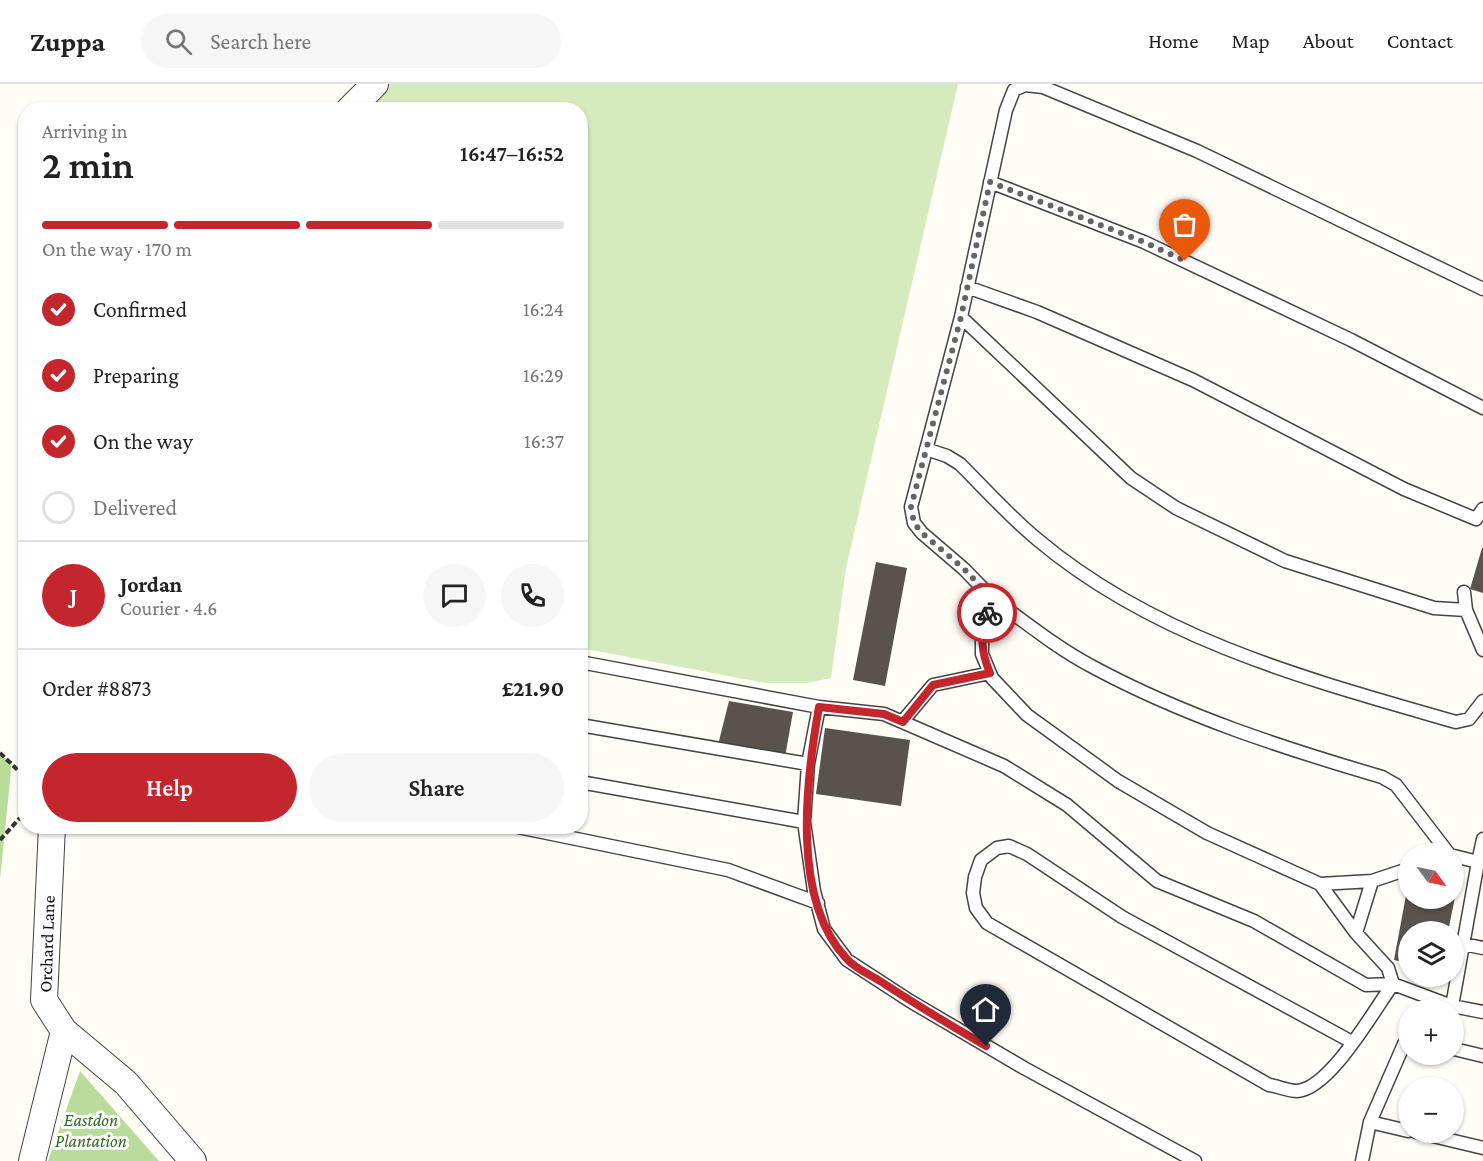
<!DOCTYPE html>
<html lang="en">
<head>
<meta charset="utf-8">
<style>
	:root { --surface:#fff; --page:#f6f6f6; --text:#222; --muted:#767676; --line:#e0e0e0; --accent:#c4262e }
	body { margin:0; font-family:"Crimson Pro",serif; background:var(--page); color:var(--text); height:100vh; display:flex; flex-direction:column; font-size:22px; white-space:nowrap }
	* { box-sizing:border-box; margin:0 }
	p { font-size:20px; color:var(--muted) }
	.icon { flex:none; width:33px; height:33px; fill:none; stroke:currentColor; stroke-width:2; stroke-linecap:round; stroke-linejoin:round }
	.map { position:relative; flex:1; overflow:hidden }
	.side { position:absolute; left:18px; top:18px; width:570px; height:732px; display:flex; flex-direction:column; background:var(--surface); border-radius:24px; box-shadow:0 2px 4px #0004 }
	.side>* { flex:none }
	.needle { width:39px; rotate:123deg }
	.controls { position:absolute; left:1398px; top:759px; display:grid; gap:12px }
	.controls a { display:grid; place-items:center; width:66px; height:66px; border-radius:50%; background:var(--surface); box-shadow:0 2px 4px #0004; font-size:30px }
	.pin { position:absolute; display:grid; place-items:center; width:51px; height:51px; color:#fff; margin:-62px -26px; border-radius:50% 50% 50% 0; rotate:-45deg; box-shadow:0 0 6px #0007 }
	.pin .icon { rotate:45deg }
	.courier { position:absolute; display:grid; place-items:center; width:60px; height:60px; margin:-30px; border:4px solid #c4262e; border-radius:50%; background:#fff; color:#222; box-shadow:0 2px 8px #0007 }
	.summary em { font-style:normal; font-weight:600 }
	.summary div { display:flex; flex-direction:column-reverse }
	.summary { display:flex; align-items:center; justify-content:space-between; height:102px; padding:0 24px }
	h1 { font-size:39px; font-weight:600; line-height:45px }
	.bar { display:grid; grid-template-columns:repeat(4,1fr); gap:9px 6px; align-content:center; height:72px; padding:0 24px }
	.bar i { height:8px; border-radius:4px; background:var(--line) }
	.bar .current { background:var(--accent) }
	.bar p { grid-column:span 4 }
	.line { display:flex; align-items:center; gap:15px; padding:0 24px; border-top:2px solid var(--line) }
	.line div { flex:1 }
	.round { display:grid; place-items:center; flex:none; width:63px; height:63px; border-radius:32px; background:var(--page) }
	ol { padding:0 24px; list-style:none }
	li { display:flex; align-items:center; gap:18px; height:66px }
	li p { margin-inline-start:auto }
	li .icon { padding:6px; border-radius:50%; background:var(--accent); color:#fff; stroke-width:4 }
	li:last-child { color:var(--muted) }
	li i { width:33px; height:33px; border:3px solid var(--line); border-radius:50% }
	.action { display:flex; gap:12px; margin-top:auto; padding:12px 24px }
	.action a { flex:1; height:69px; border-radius:36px; background:var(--accent); color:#fff; font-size:24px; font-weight:600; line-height:69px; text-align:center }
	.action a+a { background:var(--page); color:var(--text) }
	header { display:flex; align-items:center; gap:36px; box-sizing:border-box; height:84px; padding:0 30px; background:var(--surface); border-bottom:2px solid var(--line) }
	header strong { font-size:28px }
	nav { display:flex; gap:33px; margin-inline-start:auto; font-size:21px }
	.search { width:420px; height:54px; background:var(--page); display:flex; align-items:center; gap:15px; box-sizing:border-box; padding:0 21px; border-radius:33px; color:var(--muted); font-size:22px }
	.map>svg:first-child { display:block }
	.green { fill:#d5ebbd }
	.forest { fill:#b9dc9c }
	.building { fill:#5a524d }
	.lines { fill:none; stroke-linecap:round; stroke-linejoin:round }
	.lane-casing { stroke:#444; stroke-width:15 }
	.street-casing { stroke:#444; stroke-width:28 }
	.path { stroke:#333; stroke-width:4; stroke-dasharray:6 3; stroke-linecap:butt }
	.lane { stroke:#fff; stroke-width:12 }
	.street { stroke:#fff; stroke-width:26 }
	.done { stroke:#646461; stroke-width:6; stroke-dasharray:0 10.8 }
	.route { stroke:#c4262e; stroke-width:8 }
	.labels { text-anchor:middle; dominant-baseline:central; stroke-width:6; stroke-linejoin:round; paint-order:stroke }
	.street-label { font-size:18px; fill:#111; stroke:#fff }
	.park-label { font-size:18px; font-style:italic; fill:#2f6b1f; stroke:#fff }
</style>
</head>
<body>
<header>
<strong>Zuppa</strong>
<div class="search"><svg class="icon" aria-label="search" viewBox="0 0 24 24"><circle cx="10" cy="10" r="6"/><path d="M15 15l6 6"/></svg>Search here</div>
<nav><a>Home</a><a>Map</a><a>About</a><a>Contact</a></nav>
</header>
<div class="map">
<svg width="1483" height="1077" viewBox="0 0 1483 1077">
	<rect width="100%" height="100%" fill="#fffdf5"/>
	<path class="green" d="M384,0h574l-112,484 -15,110 -24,5h-42l-184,-35 -1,-538h-219z"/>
	<path class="forest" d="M0,671l12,6 -12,118z
		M80,987l79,90h-111z"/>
	<path class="building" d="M1482,464h1v45l-13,-4z
		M876,478l31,6 -22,118 -32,-6z
		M729,617l64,11 -8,45 -67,-12z
		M825,644l85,12 -9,66 -85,-12z
		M1407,806l1,8h46v-6h2l-8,40h-40v31l-14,-3z"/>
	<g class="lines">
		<g class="lane-casing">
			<path id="lane" d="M990,98l154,60 207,98 132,68
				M967,203l70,25 156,68 211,109 72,30 7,-10
				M1483,205l-286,-138 -154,-64 -18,-2 -11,5 -8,20 -45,207 -50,190 3,16 8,10 42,36 28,29 -10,31v25l10,24 35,37 91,66 89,52 113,51 36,49 32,35 5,16 59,22 31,6
				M961,233l170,161 45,30 109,53 149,47 32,2
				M926,365l21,7 13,8c26,26 50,53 78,76 119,100 272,140 418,182l13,-3 14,-18
				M1464,508l2,18 17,40
				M992,514c33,24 65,50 101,69 91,49 190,81 289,110l14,8 53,69
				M580,578l239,45
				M902,638l31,-37 57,-12
				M580,641l228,39
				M580,698l224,40
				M513,742l215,44 90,33
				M1478,778l5,-23
				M1320,800l52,-3
				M1356,849l16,-52 36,-12
				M1463,860l20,4
				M1452,922l26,-144 -24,-6
				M1352,958l-230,-125 -95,-63 -18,-8 -12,2 -16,12 -6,17 -2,16 3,15 11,15 282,162c8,1 19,6 28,6 33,-2 77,-81 96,-107
				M1454,965l29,7
				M1370,1038l38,9
				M1416,1048l67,16
				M1195,1077l-171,-93 -114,-67 -63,-41 -23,-31 -10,-38 -10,-69 4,-58 11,-57 65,7 120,52 63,39 90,76 97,40 112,64 27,-1
				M1362,1077l8,-39 34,-78"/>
		</g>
		<g class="street-casing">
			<path id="street" d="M349,26l26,-26
				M52,742l-8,174 20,31 62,52 67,78
				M32,1077l32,-130"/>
		</g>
		<path class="path" d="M0,669l26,25
			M0,756l19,-21 7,-1"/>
		<use href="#lane" class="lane"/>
		<use href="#street" class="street"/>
	</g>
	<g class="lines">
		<path class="done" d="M987,529l5,-15 -28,-29 -42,-36 -8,-10 -3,-16 50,-190 29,-135 154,60 41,19"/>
		<path class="route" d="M986,962c-36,-21 -71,-42 -106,-65 -11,-7 -26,-13 -34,-23 -55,-59 -40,-178 -27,-251l65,7 19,8 30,-37 57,-12c-9,-21 -10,-38 -3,-60"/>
	</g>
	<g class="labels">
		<g class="street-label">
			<text transform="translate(47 860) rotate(-88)">Orchard Lane</text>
		</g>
		<g class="park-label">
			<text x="91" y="1036">Eastdon<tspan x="91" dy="21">Plantation</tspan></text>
		</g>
	</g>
</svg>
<div class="controls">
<a><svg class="needle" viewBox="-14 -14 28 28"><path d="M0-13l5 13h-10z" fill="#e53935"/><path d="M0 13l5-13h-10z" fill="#767676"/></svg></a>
<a><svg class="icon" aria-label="layers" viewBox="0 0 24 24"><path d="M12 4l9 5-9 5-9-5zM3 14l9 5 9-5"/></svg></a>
<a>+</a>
<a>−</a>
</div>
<div class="pin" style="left:1185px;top:177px;background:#ea580c"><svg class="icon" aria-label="bag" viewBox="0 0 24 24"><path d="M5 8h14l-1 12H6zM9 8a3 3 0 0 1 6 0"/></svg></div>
<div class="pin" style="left:986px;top:962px;background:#1f2937"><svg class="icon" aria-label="home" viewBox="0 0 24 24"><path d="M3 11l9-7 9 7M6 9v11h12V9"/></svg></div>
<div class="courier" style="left:987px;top:529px"><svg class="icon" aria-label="bike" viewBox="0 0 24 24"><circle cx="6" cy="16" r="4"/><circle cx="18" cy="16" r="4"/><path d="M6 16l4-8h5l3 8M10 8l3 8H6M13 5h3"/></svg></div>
<section class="side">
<div class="summary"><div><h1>2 min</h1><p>Arriving in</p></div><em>16:47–16:52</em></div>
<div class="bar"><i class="current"></i><i class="current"></i><i class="current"></i><i></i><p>On the way · 170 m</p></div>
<ol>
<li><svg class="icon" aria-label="check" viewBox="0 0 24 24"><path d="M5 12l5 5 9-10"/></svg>Confirmed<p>16:24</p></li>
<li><svg class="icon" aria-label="check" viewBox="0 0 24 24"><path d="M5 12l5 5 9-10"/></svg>Preparing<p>16:29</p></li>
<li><svg class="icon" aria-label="check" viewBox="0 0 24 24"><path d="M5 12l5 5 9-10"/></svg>On the way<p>16:37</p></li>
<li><i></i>Delivered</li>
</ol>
<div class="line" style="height:108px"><b class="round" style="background:var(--accent);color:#fff">J</b><div><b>Jordan</b><p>Courier · 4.6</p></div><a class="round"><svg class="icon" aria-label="chat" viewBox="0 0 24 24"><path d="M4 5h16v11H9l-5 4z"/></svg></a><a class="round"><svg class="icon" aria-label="phone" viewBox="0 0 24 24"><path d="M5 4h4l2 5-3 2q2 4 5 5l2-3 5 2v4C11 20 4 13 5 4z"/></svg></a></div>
<div class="line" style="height:78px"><div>Order #8873</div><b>£21.90</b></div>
<div class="action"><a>Help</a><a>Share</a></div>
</section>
</div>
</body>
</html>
